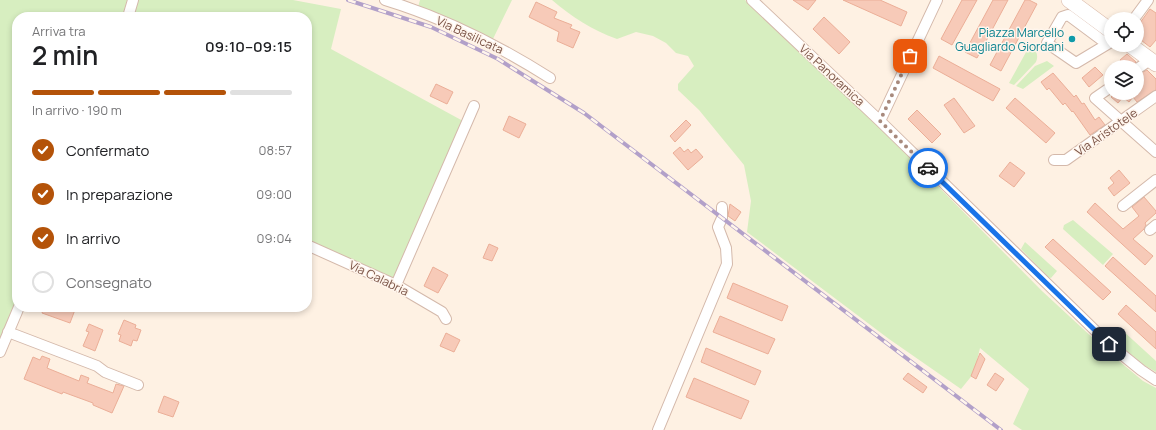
<!DOCTYPE html>
<html lang="it">
<head>
<meta charset="utf-8">
<style>
	:root { --surface:#fff; --page:#f6f6f6; --text:#202124; --muted:#757577; --line:#e0e0e0; --accent:#b45309 }
	body { margin:0; font-family:Manrope,sans-serif; background:var(--page); color:var(--text); height:100vh; display:flex; flex-direction:column; font-size:15px; white-space:nowrap }
	* { box-sizing:border-box; margin:0 }
	p { font-size:13px; color:var(--muted) }
	.icon { flex:none; width:22px; height:22px; fill:none; stroke:currentColor; stroke-width:2; stroke-linecap:round; stroke-linejoin:round }
	.map { position:relative; flex:1; overflow:hidden }
	.details { position:absolute; left:12px; top:12px; width:300px; height:300px; display:flex; flex-direction:column; background:var(--surface); border-radius:16px; box-shadow:0 2px 6px #0003 }
	.details>* { flex:none }
	.buttons { position:absolute; left:1104px; top:12px; display:grid; gap:8px }
	.buttons a { display:grid; place-items:center; width:40px; height:40px; border-radius:50%; background:var(--surface); box-shadow:0 2px 6px #0003; font-size:20px }
	.pin { position:absolute; display:grid; place-items:center; width:34px; height:34px; color:#fff; margin:-17px; border-radius:8px; box-shadow:0 2px 6px #0006 }
	.courier { position:absolute; display:grid; place-items:center; width:40px; height:40px; margin:-20px; border:3px solid #1a73e8; border-radius:50%; background:#fff; color:#222; box-shadow:0 1px 5px #0007 }
	.summary em { font-style:normal; font-weight:600 }
	.summary div { display:flex; flex-direction:column-reverse }
	.summary { display:flex; align-items:center; justify-content:space-between; height:68px; padding:0 20px }
	h1 { font-size:26px; font-weight:600; line-height:30px }
	.bar { display:grid; grid-template-columns:repeat(4,1fr); gap:6px 4px; align-content:center; height:48px; padding:0 20px }
	.bar i { height:5px; border-radius:3px; background:var(--line) }
	.bar .active { background:var(--accent) }
	.bar p { grid-column:span 4 }
	ol { padding:0 20px; list-style:none }
	li { display:flex; align-items:center; gap:12px; height:44px }
	li p { margin-inline-start:auto }
	li .icon { padding:4px; border-radius:50%; background:var(--accent); color:#fff; stroke-width:4 }
	li:last-child { color:var(--muted) }
	li i { width:22px; height:22px; border:2px solid var(--line); border-radius:50% }
	.map>svg:first-child { display:block }
	.green { fill:#d7eec0 }
	.building { fill:#f7cab8; stroke:#ebae97 }
	.lines { fill:none; stroke-linecap:round; stroke-linejoin:round }
	.minor-casing { stroke:#d4b9ab; stroke-width:12 }
	.secondary-casing { stroke:#dabaaa; stroke-width:16 }
	.minor { stroke:#fff; stroke-width:10 }
	.secondary { stroke:#fff; stroke-width:15 }
	.rail-casing { stroke:#b2a0c9; stroke-width:4 }
	.rail { stroke:#fff5ec; stroke-width:2.5; stroke-dasharray:8; stroke-linecap:butt }
	.done { stroke:#a88a7d; stroke-width:4; stroke-dasharray:0 7.2 }
	.route { stroke:#1a73e8; stroke-width:5 }
	.culture-dot { fill:#0f9aa8; stroke:#fff5ec; stroke-width:1.5 }
	.labels { text-anchor:middle; dominant-baseline:central; stroke-width:3; stroke-linejoin:round; paint-order:stroke }
	.culture-label { font-size:12px; fill:#0d838f; stroke:#fff5ec; text-anchor:end }
	.street-label { font-size:12px; fill:#7a5346; stroke:#fff5ec }
</style>
</head>
<body>
<div class="map">
<svg width="1156" height="430" viewBox="0 0 1156 430">
	<rect width="100%" height="100%" fill="#fef1e3"/>
	<path class="green" d="M0,0h127l-4,17h-106v285l-17,38z
		M138,0h155l48,9 -10,40 132,72 -69,158 -87,-38v-224h-176z
		M420,0h92l-20,41 -74,-34z
		M552,0h193l143,136 154,155 65,60 36,30 13,7v42h-134l-9,-6 16,-35 -49,-41 -6,25 -13,16 -72,-50 -142,-107 4,-31 -7,-36 -45,-55 -21,-20v-6l16,-18 -6,-10 -12,-3 -10,-10 -13,-7 -17,-4 -19,7c-25,-9 -45,-22 -65,-39z
		M1030,45c6,4 9,10 6,17l-22,23 -5,-2z
		M1047,61l7,5 -31,23 -7,-3 19,-20z
		M1073,220l40,34 -10,11 -40,-36 1,-4z
		M1025,242l32,29 -6,7 -3,-1 -27,-28z
		M1122,330l34,31v11l-12,-7 -28,-23 -1,-4z"/>
	<path class="building" d="M793,0h23l-8,10z
		M843,0h37l27,12 -6,14z
		M962,0h15l-25,45 -11,-6z
		M993,0h15l-31,58 -12,-6z
		M1025,0h4l8,4 -36,67 -11,-6z
		M536,2l21,10 -3,6 18,7 -2,3 10,4 -7,16 -16,-7 2,-9 -30,-15z
		M1150,9l6,4v27l-6,7 -13,-10v-10z
		M824,17l26,25 -11,12 -26,-25z
		M1127,54l9,8 -5,5h-6l-5,-7z
		M939,56l61,33 -7,12 -60,-33z
		M1095,67l8,8 -14,12 -7,-9z
		M1147,70l9,9v11l-19,12 -4,-5 -4,5 -6,-5 -5,6 -7,-6 4,-4h22v-18z
		M1053,73l21,24 2,-2 6,9 2,-1 11,17 4,-3 6,8 -15,10 -17,-24 -1,1 -7,-9 -2,2 -14,-17 -2,2 -6,-8z
		M436,84l17,8 -6,12 -17,-8z
		M954,98l21,28 -11,7 -20,-28z
		M1015,98l40,35 -9,10 -40,-35z
		M917,110l24,24 -9,9 -24,-24z
		M509,116l17,8 -7,14 -16,-8z
		M686,120l5,5 -16,17 -5,-6z
		M680,147l4,5 4,-3 3,4 5,-4 7,8 -15,13 -15,-17z
		M1010,162l15,11 -11,14 -15,-11z
		M1119,170l11,13 -16,13 -6,-8 6,-5 -4,-5z
		M1144,197l12,14v2l-11,10 1,2 -2,4 -11,10 20,17 -8,9 -58,-53 8,-9 28,26 16,-13 -7,-9z
		M730,204l11,8 -6,9 -7,-5z
		M1053,239l58,53 -8,8 -58,-53z
		M489,244l9,4 -6,13 -9,-3z
		M1113,257l43,39v16l-51,-46z
		M433,267l15,8 -10,18 -14,-7z
		M733,283l55,23 -6,15 -55,-23z
		M1126,305l30,27v17l-38,-35z
		M44,307h32l-6,16 -28,-10z
		M720,316l55,23 -7,15 -55,-22z
		M124,320l12,5 -1,3 6,2 -4,11 -4,-1 -2,6 -12,-5 2,-6 -3,-1z
		M89,324l14,6 -8,21 -12,-5 6,-14 -3,-1z
		M446,333l14,7 -6,12 -14,-6z
		M706,348l55,23 -6,14 -54,-23z
		M980,353l5,6 -9,20 -5,-3z
		M42,356l8,3 -3,9 32,13 2,-6 8,3 -2,5 26,10 3,-9 8,2 -12,27 -19,-8v-2l-30,-11 -1,2 -38,-15 9,-22 7,3z
		M908,373l19,14 -4,6 -20,-14z
		M995,373l9,6 -8,12 -9,-6z
		M694,378l55,23 -8,18 -55,-22z
		M164,396l15,6 -6,15 -15,-5z"/>
	<g class="lines">
		<g class="minor-casing">
			<path id="minor" d="M385,0c59,18 113,45 165,78
				M752,0l128,121 229,223 32,26 15,10
				M128,17l5,-17
				M1134,19l14,-19
				M1107,44l-39,-29 -6,2 -15,26 29,20 35,-21
				M1137,69l13,-9
				M1111,87l-16,11 61,54
				M880,121l57,-121
				M1054,160h12l90,-64
				M1123,206l33,-26
				M1150,230l6,-5
				M307,245l89,40 46,27 4,7
				M396,285l78,-179
				M8,332l89,34 8,6 33,13
				M0,352l19,-45
				M658,430l69,-166 -1,-16 -8,-21 4,-9v-11"/>
		</g>
		<g class="secondary-casing">
			<path id="secondary" d="M1069,0l42,31
				M1130,45l26,19"/>
		</g>
		<use href="#minor" class="minor"/>
		<use href="#secondary" class="secondary"/>
		<g class="rail-casing">
			<path id="rail" d="M348,0l83,27 67,32 86,54 417,317"/>
		</g>
		<use href="#rail" class="rail"/>
	</g>
	<g class="lines">
		<path class="done" d="M910,56l-30,65 48,47"/>
		<path class="route" d="M928,168l181,176"/>
	</g>
	<circle class="culture-dot" cx="1072" cy="39" r="4"/>
	<g class="labels">
		<g class="culture-label">
			<text x="1064" y="32">Piazza Marcello<tspan x="1064" dy="14">Guagliardo Giordani</tspan></text>
		</g>
		<g class="street-label">
			<text transform="translate(470 35) rotate(25)">Via Basilicata</text>
			<text transform="translate(832 75) rotate(43)">Via Panoramica</text>
			<text transform="translate(1106 132) rotate(-35)">Via Aristotele</text>
			<text transform="translate(379 278) rotate(26)">Via Calabria</text>
		</g>
	</g>
</svg>
<div class="buttons">
<a><svg class="icon" aria-label="locate" viewBox="0 0 24 24"><circle cx="12" cy="12" r="6"/><path d="M12 2v4M12 18v4M2 12h4M18 12h4"/></svg></a>
<a><svg class="icon" aria-label="layers" viewBox="0 0 24 24"><path d="M12 4l9 5-9 5-9-5zM3 14l9 5 9-5"/></svg></a>
</div>
<div class="pin" style="left:910px;top:56px;background:#ea580c"><svg class="icon" aria-label="bag" viewBox="0 0 24 24"><path d="M5 8h14l-1 12H6zM9 8a3 3 0 0 1 6 0"/></svg></div>
<div class="pin" style="left:1109px;top:344px;background:#1f2937"><svg class="icon" aria-label="home" viewBox="0 0 24 24"><path d="M3 11l9-7 9 7M6 9v11h12V9"/></svg></div>
<div class="courier" style="left:928px;top:168px"><svg class="icon" aria-label="car" viewBox="0 0 24 24"><path d="M5 17H2v-5l4-1 3-4h7l3 4 3 1v5h-3M9 17h6M6 11h13"/><circle cx="7" cy="17" r="2"/><circle cx="17" cy="17" r="2"/></svg></div>
<section class="details">
<div class="summary"><div><h1>2 min</h1><p>Arriva tra</p></div><em>09:10–09:15</em></div>
<div class="bar"><i class="active"></i><i class="active"></i><i class="active"></i><i></i><p>In arrivo · 190 m</p></div>
<ol>
<li><svg class="icon" aria-label="check" viewBox="0 0 24 24"><path d="M5 12l5 5 9-10"/></svg>Confermato<p>08:57</p></li>
<li><svg class="icon" aria-label="check" viewBox="0 0 24 24"><path d="M5 12l5 5 9-10"/></svg>In preparazione<p>09:00</p></li>
<li><svg class="icon" aria-label="check" viewBox="0 0 24 24"><path d="M5 12l5 5 9-10"/></svg>In arrivo<p>09:04</p></li>
<li><i></i>Consegnato</li>
</ol>
</section>
</div>
</body>
</html>
